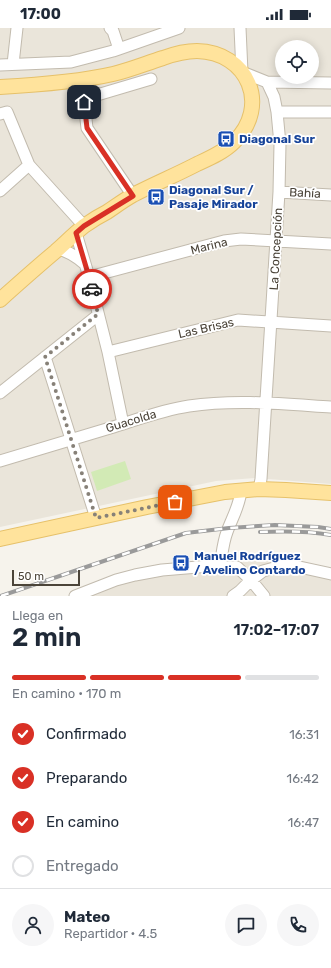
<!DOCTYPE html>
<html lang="es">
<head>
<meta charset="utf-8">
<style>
	body { margin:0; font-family:Rubik,sans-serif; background:#f6f6f7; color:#1f2937; height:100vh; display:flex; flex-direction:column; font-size:15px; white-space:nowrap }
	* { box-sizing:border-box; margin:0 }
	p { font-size:13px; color:#747a83 }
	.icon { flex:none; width:22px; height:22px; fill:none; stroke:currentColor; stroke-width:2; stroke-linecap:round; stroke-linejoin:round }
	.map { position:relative; height:568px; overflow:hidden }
	.side { display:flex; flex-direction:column; background:#fff; flex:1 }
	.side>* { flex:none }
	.controls { position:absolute; left:275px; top:12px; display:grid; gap:8px }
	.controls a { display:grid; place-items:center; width:44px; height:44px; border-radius:50%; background:#fff; box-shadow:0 2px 10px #0003; font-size:20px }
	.scale { position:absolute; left:12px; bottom:10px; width:68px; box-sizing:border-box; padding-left:4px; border:2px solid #4b4439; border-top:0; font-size:11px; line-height:14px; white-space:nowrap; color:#4b4439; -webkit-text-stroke:3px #fff; paint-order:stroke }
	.pin { position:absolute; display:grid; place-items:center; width:34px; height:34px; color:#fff; margin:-17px; border-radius:8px; box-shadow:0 2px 6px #0006 }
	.courier { position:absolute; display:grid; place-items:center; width:40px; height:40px; margin:-20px; border:3px solid #d93025; border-radius:50%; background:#fff; color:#222; box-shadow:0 1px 5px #0007 }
	.summary em { font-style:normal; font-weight:600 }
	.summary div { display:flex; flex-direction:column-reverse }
	.summary { display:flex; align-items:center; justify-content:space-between; height:68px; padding:0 12px }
	h1 { font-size:26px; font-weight:600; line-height:30px }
	.bar { display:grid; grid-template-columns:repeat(4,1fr); gap:6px 4px; align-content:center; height:48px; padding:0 12px }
	.bar i { height:5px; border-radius:3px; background:#e0e1e3 }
	.bar .active { background:#d93025 }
	.bar p { grid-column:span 4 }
	.line { display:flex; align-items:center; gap:10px; padding:0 12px; border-top:1px solid #e0e1e3 }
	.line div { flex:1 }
	.round { display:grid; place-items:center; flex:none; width:42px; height:42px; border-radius:21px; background:#f6f6f7 }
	ol { padding:0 12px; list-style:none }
	li { display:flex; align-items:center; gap:12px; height:44px }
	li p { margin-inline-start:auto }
	li .icon { padding:4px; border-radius:50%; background:#d93025; color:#fff; stroke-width:4 }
	li:last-child { color:#747a83 }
	li i { width:22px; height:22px; border:2px solid #e0e1e3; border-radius:50% }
	.status { display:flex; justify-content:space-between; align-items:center; height:28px; padding:0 20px; background:#fff; direction:ltr }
	.status svg { height:11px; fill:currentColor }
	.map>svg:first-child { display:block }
</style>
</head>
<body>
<div class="status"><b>17:00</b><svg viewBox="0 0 49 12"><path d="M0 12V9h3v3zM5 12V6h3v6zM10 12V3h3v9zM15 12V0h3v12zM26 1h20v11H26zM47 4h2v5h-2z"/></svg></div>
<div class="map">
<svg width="331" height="568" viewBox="0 0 331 568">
	<rect width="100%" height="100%" fill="#f6f3ec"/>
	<path fill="#eae5da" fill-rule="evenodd" d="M0 0H331V456L255 450 216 453 0 499ZM282 19H312V49H282Z
		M283 530 331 541V568H72L138 543Z"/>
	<path fill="#d2eab5" d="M125 433 131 451 97 463 91 444Z"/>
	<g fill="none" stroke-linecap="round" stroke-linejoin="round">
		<g stroke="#c2bbae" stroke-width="13">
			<path id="minor" d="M110 0 113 3 119 21
				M240 0 242 44 267 54 274 69 277 84 280 116 279 164 261 451 259 461
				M13 36 17 0
				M0 37 71 34 113 23 179 0
				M267 54 331 55
				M277 84H331
				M0 86 7 84 29 137 84 198
				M0 163 29 137
				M279 164 331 167
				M133 168 87 100 84 74 87 70 151 51
				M76 205 89 249 108 324 123 396
				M57 221C69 223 77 229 85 236
				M89 249 224 213 241 211 331 216
				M108 324 238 292 331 298
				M45 329 96 490
				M0 365 98 287
				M0 433C37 422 74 411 110 400 136 392 162 382 189 378 236 371 284 376 331 379
				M220 538C222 527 223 514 227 504 232 490 240 477 241 462
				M75 568 116 552 135 547 162 542 210 538 237 539 251 552 264 568
				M233 568 240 563 251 552 263 543 285 537 295 538 331 546"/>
		</g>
		<g stroke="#e6c16a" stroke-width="16">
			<path id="major" d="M0 59C36 57 78 54 113 46 130 42 147 35 163 30 174 26 185 23 197 23 248 24 271 78 234 114 224 124 210 130 197 136 176 147 154 156 133 167 124 172 116 178 107 184 99 188 91 193 84 198 74 206 65 215 56 223 37 239 19 255 0 272
				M0 511 147 479 225 464 259 461 286 462 331 465"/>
		</g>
		<use href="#minor" stroke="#fff" stroke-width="11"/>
		<use href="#major" stroke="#ffe39c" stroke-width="14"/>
		<g stroke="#9a9a9a" stroke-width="4">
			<path id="rail" d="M260 504C283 503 308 503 331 507
				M1 568 186 505 229 500 275 497 318 499 331 501"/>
		</g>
		<use href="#rail" stroke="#fff" stroke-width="2.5" stroke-dasharray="8" stroke-linecap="butt"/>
	</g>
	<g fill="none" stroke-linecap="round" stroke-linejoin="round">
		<path stroke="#878178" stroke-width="4" stroke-dasharray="0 7.2" d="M92 261 98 286 45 329 96 490 175 474"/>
		<path stroke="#d93025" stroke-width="5" d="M84 74 87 100 133 168 84 198 76 205 89 249 92 261"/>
	</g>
	<defs>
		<g id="bus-square" transform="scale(0.9)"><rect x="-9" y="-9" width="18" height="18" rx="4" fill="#1a4fb4" stroke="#fff"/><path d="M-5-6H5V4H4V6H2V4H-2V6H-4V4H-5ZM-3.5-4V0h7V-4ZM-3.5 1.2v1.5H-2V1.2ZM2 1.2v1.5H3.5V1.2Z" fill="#fff"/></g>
	</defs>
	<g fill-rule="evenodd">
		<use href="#bus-square" x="226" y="111"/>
		<use href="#bus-square" x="156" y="169"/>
		<use href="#bus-square" x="181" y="535"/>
	</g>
	<g text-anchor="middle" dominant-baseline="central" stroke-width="3.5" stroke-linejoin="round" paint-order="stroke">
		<g font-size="12" font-weight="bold" fill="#164399" stroke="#fff" text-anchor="start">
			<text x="239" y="111">Diagonal Sur</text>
			<text x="169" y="162">Diagonal Sur /<tspan x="169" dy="14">Pasaje Mirador</tspan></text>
			<text x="194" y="528">Manuel Rodríguez<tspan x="194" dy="14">/ Avelino Contardo</tspan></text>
		</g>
		<g font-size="12" fill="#4b4439" stroke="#fff">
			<text transform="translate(305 165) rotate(3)">Bahía</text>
			<text transform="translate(209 218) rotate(-14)">Marina</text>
			<text transform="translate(276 221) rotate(-87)">La Concepción</text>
			<text transform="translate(206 300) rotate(-13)">Las Brisas</text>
			<text transform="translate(131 393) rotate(-17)">Guacolda</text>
		</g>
	</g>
</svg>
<div class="controls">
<a><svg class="icon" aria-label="locate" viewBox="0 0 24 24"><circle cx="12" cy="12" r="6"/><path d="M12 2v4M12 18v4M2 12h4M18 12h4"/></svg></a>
</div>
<div class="scale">50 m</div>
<div class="pin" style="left:175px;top:474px;background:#ea580c"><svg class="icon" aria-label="bag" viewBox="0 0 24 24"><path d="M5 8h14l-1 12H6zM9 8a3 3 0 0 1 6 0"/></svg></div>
<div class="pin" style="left:84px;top:74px;background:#1f2937"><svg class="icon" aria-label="home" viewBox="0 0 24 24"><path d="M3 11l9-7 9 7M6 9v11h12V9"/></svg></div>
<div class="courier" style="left:92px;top:261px"><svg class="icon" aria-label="car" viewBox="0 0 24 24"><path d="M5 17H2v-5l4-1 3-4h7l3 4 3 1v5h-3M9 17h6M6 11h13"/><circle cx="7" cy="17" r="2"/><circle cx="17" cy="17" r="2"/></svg></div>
</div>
<section class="side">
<div class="summary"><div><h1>2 min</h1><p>Llega en</p></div><em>17:02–17:07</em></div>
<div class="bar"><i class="active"></i><i class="active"></i><i class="active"></i><i></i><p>En camino · 170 m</p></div>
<ol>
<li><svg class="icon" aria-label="check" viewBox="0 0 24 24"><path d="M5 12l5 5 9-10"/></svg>Confirmado<p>16:31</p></li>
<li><svg class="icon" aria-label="check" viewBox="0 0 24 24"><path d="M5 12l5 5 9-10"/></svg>Preparando<p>16:42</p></li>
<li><svg class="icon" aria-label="check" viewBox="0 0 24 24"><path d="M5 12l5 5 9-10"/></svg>En camino<p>16:47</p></li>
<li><i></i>Entregado</li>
</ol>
<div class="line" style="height:72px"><a class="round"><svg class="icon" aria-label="person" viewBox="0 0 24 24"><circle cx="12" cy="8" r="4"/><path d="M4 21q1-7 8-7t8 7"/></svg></a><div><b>Mateo</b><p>Repartidor · 4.5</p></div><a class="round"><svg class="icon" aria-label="chat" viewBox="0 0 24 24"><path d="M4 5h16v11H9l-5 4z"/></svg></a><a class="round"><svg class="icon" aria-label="phone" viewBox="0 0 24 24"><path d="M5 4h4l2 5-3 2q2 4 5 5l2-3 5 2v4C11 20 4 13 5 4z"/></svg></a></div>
</section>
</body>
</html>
